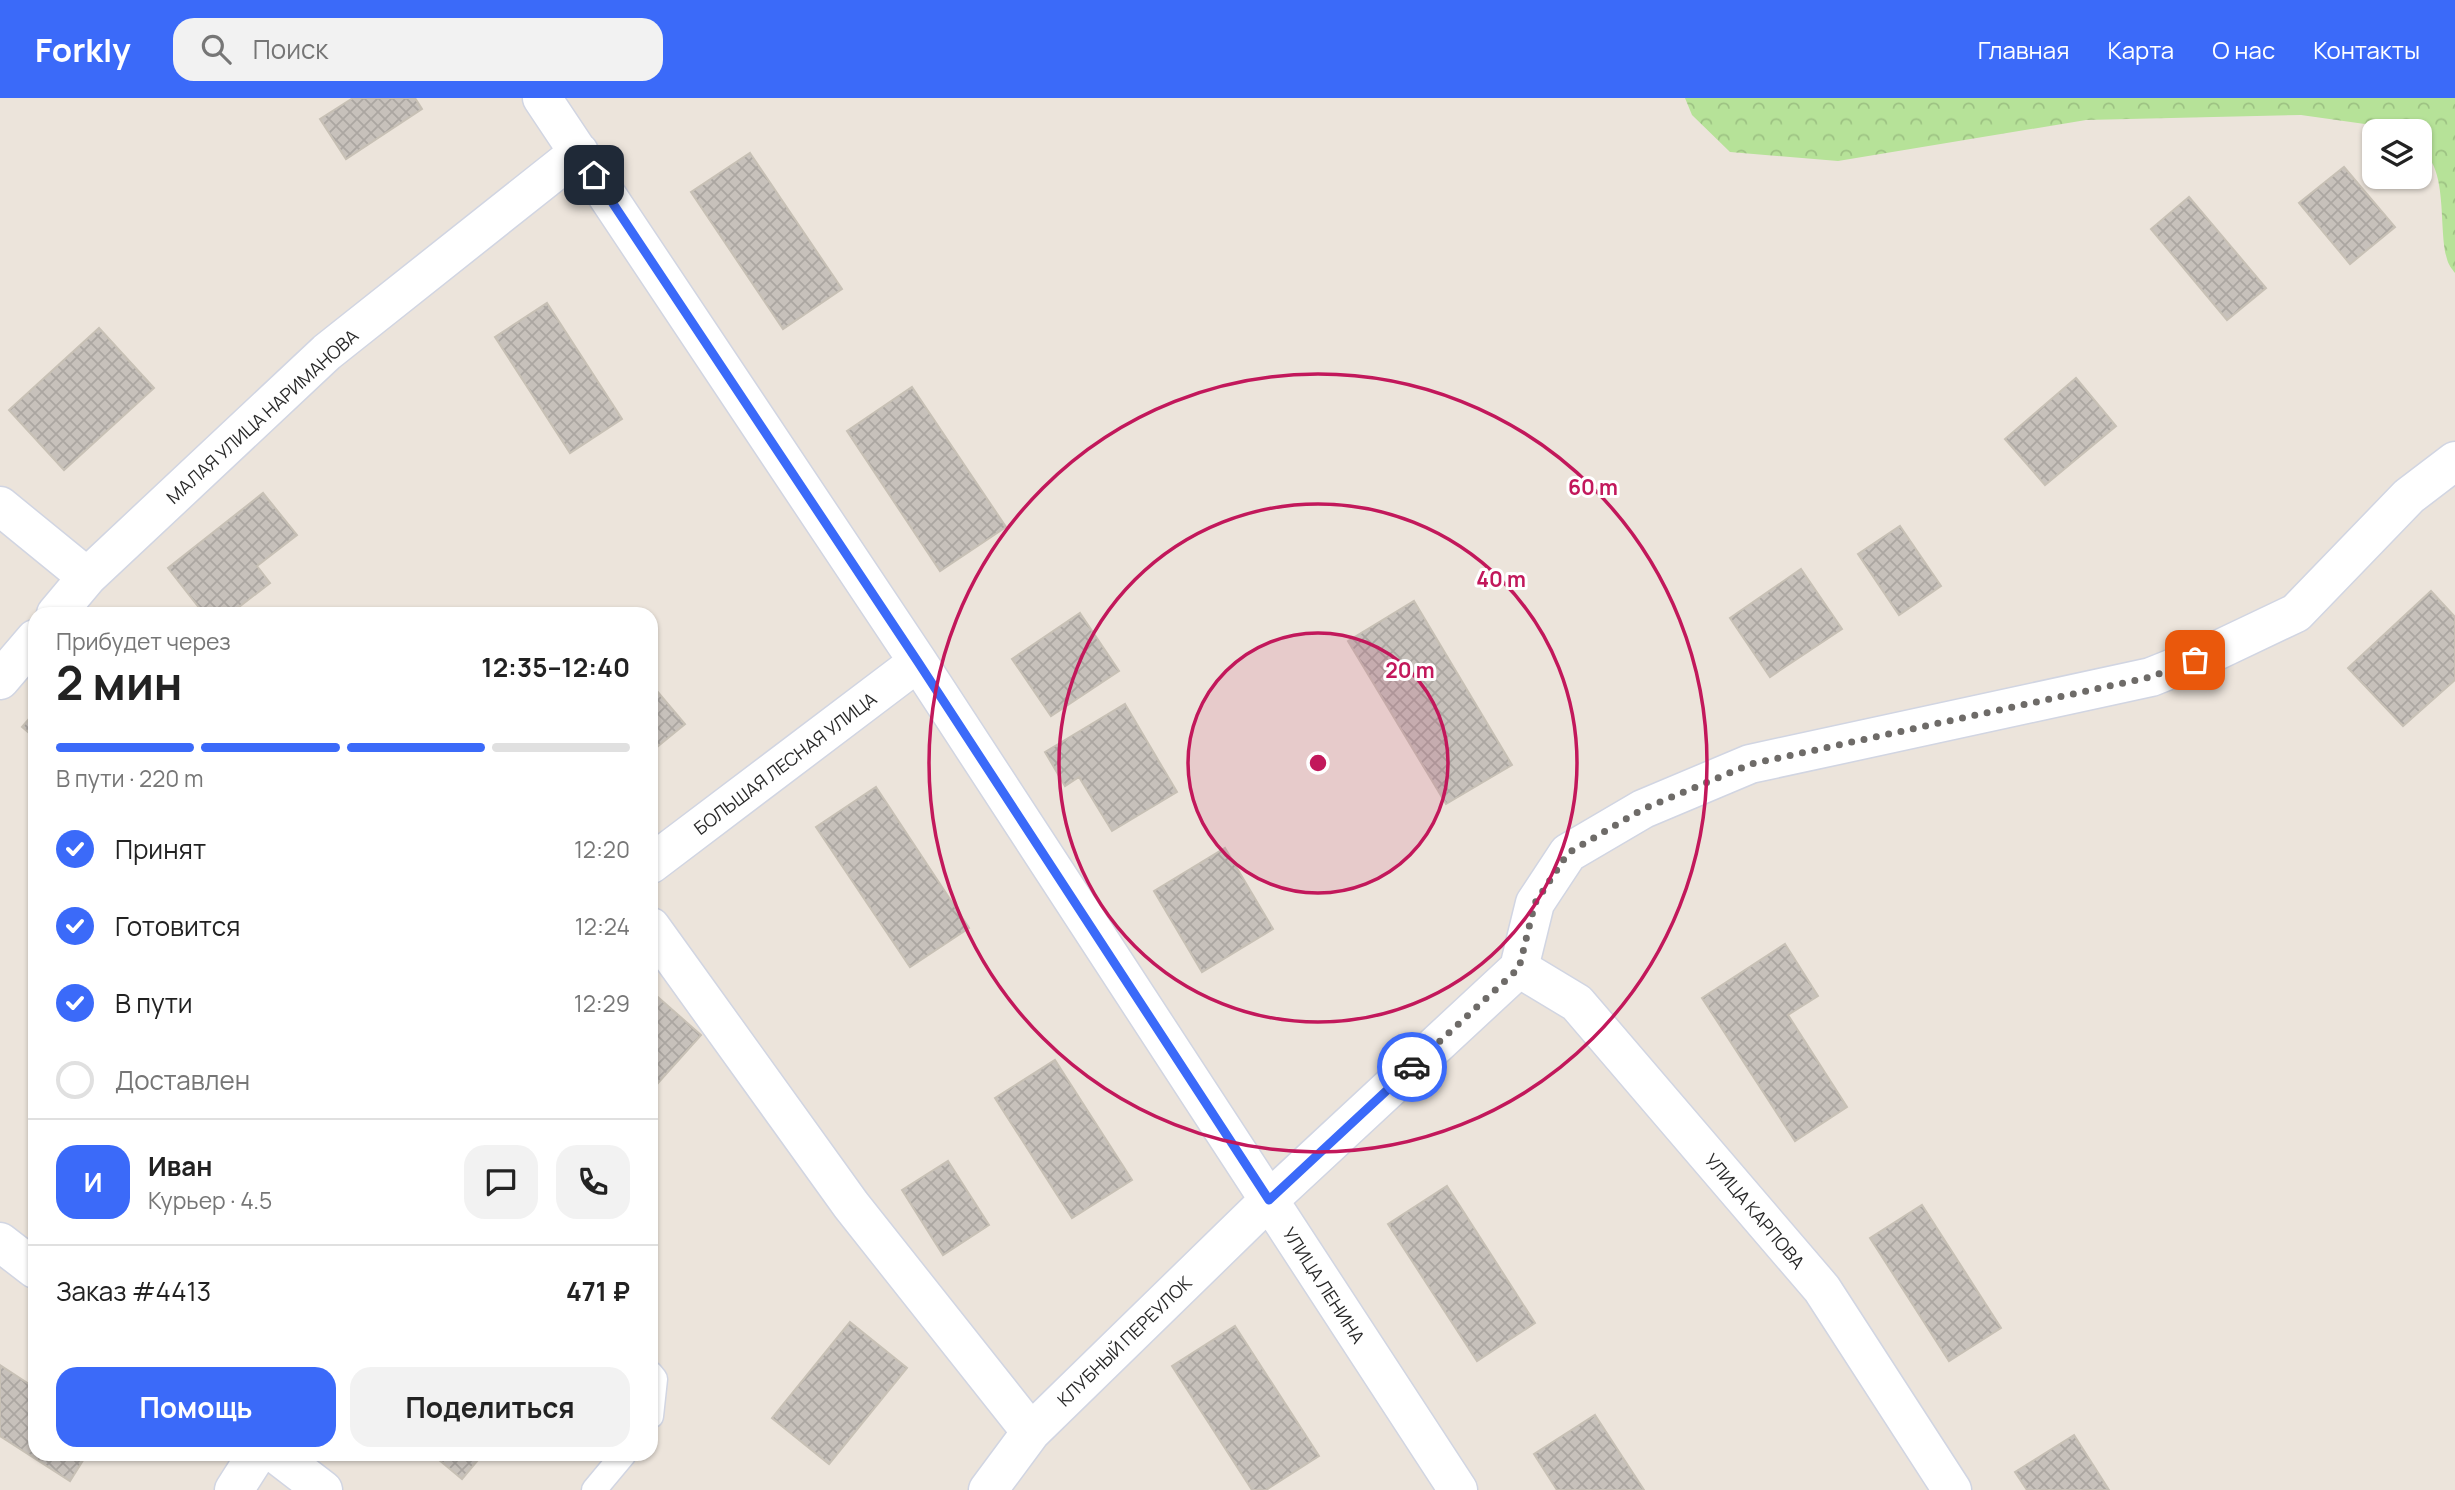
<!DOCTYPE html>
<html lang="ru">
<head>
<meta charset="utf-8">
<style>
	body { margin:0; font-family:Manrope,sans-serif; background:#f2f2f2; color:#222; height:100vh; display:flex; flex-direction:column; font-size:26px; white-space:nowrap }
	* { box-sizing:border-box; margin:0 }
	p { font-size:23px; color:#767676 }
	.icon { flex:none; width:38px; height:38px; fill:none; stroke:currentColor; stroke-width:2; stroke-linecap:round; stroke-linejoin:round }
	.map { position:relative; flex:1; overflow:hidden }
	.drawer { position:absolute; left:28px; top:509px; width:630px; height:854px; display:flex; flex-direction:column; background:#fff; border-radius:21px; box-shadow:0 2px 5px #0004 }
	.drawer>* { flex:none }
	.controls { position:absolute; left:2362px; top:21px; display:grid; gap:14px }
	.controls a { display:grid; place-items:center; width:70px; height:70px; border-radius:14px; background:#fff; box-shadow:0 2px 5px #0004; font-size:35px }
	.pin { position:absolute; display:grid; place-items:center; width:60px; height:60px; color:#fff; margin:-30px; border-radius:14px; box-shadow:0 4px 10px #0006 }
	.courier { position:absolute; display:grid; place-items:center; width:70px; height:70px; margin:-35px; border:5px solid #3b6af9; border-radius:50%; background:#fff; color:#222; box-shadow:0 2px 9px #0007 }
	.overview em { font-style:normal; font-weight:700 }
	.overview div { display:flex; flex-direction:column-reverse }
	.overview { display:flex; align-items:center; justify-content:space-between; height:119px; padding:0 28px }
	h1 { font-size:46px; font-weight:700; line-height:52px }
	.bar { display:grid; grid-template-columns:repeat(4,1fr); gap:10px 7px; align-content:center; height:84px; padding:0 28px }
	.bar i { height:9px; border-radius:5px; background:#e0e0e0 }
	.bar .selected { background:#3b6af9 }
	.bar p { grid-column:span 4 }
	.line { display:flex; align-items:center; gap:18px; padding:0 28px; border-top:2px solid #e0e0e0 }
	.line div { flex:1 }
	.round { display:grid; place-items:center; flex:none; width:74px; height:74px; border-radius:21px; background:#f2f2f2 }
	ol { padding:0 28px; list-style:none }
	li { display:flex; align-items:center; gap:21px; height:77px }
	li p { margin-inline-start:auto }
	li .icon { padding:7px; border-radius:50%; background:#3b6af9; color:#fff; stroke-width:4 }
	li:last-child { color:#767676 }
	li i { width:38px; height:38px; border:4px solid #e0e0e0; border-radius:50% }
	.button { display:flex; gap:14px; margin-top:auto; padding:14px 28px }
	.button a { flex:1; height:80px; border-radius:21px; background:#3b6af9; color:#fff; font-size:28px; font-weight:700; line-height:80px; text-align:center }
	.button a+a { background:#f2f2f2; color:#222 }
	header { display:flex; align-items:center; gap:42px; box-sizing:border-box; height:98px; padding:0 35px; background:#3b6af9; color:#fff }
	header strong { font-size:33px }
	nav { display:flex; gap:38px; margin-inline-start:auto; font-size:24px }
	.search { width:490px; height:63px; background:#f2f2f2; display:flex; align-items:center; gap:18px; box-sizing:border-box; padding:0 24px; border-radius:21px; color:#767676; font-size:26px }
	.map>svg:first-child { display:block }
</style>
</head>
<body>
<header>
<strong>Forkly</strong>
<div class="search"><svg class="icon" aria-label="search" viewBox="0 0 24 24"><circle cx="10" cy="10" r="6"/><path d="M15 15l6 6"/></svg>Поиск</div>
<nav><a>Главная</a><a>Карта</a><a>О нас</a><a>Контакты</a></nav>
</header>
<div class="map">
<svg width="2455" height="1392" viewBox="0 0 2455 1392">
	<defs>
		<pattern id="forest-crowns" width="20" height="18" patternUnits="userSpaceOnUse" patternTransform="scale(1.75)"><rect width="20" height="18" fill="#b6e298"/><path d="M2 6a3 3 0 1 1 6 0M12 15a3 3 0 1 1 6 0" fill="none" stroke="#9dc283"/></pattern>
		<pattern id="building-cross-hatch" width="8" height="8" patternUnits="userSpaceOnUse" patternTransform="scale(1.75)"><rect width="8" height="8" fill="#c7c1bb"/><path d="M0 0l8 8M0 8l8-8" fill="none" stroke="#aba6a1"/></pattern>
	</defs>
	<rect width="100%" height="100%" fill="#ece4db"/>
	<path fill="url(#forest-crowns)" d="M1685 0H2455V175C2452 171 2448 166 2447 161 2438 132 2449 68 2420 52V33H2388L2379 28 2301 17 2086 22 1838 63 1730 54 1692 17Z"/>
	<path fill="url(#building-cross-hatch)" stroke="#c7c0b5" stroke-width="2" d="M353 0H415L422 11 346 61 320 21Z
		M750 55 842 191 783 231 691 94Z
		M2344 69 2395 129 2350 166 2299 105Z
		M2189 99 2266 190 2227 222 2151 131Z
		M547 205 622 321 570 355 495 239Z
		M99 230 154 290 64 372 9 312Z
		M2076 280 2116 328 2045 387 2005 341Z
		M912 289 1006 429 940 473 847 333Z
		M263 395 297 437 257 468 270 485 230 516H204L168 470Z
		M1900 428 1941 488 1899 517 1858 456Z
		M1801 471 1842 531 1770 579 1730 520Z
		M2431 493 2455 519V582L2403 628 2348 570Z
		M1414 503 1512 667 1446 706 1348 543Z
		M1080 515 1119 573 1051 618 1012 561Z
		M651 586 685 626 651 654Z
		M1125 606 1177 694 1112 733 1079 679 1065 688 1045 654Z
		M35 614V640L22 629Z
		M876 689 969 830 910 869 816 729Z
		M1225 750 1273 831 1202 874 1154 793Z
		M1785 846 1818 898 1788 917 1847 1009 1795 1043 1702 900Z
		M651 893 701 937 651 993Z
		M1055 962 1132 1082 1072 1120 995 1000Z
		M948 1063 989 1127 943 1157 902 1092Z
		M1447 1088 1535 1225 1477 1263 1388 1126Z
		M1922 1107 2001 1230 1949 1263 1870 1140Z
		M850 1224 907 1270 829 1366 772 1320Z
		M1235 1228 1319 1358 1266 1392H1252L1172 1268Z
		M0 1267 35 1290V1356H87L70 1383 0 1338Z
		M1595 1317 1644 1392H1557L1534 1356Z
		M2074 1337 2109 1392H2027L2015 1374Z
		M432 1356H483L462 1381Z"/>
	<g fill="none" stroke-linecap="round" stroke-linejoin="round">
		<g stroke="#d1d5e2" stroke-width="27">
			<path id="lane" d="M651 1276 655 1281 651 1318
				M594 1392 624 1356"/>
		</g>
		<g stroke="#d1d5e2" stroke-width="41">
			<path id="street" d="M542 0 918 564 1458 1392
				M0 408 87 479
				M56 516 87 479 327 254 579 54
				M0 582 35 541
				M651 766 918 564
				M651 829 851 1107 1031 1334
				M1519 870 1577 905 1822 1191 1952 1392
				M0 1144 35 1171
				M276 1356 323 1392
				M234 1392 257 1356
				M988 1392 1031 1334 1269 1102 1519 870 1535 805 1568 755 1643 711 1750 666 2151 579 2216 553 2296 515 2409 398 2455 363"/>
		</g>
		<use href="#lane" stroke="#fff" stroke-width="24"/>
		<use href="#street" stroke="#fff" stroke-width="38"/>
	</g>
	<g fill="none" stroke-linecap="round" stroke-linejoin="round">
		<path stroke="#6e6b68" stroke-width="7" stroke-dasharray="0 12.6" d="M1412 969 1519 870 1535 805 1568 755 1643 711 1751 666 2151 579 2195 562"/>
		<path stroke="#3b6af9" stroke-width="9" d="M594 77 918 564 1269 1102 1412 969"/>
	</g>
	<circle cx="1318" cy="665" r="130" fill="#c2185b" fill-opacity=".12"/>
	<g fill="none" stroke="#c2185b" stroke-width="3.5">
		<circle cx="1318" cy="665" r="130"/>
		<circle cx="1318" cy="665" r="259"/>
		<circle cx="1318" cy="665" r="389"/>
	</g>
	<g text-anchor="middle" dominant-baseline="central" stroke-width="6" stroke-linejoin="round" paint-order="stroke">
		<g font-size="18" fill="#2a2a2a" stroke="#fff">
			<text transform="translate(262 318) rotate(-42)">МАЛАЯ УЛИЦА НАРИМАНОВА</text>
			<text transform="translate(785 665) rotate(-37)">БОЛЬШАЯ ЛЕСНАЯ УЛИЦА</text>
			<text transform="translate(1755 1113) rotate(50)">УЛИЦА КАРПОВА</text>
			<text transform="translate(1324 1187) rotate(57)">УЛИЦА ЛЕНИНА</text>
			<text transform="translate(1124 1243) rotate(-44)">КЛУБНЫЙ ПЕРЕУЛОК</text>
		</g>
	</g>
	<circle cx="1318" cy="665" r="10" fill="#c2185b" stroke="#fff" stroke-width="3.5"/>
	<g font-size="21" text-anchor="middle" font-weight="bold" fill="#c2185b" stroke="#fff" stroke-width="6" stroke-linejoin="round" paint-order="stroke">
		<text x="1593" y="397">60 m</text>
		<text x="1501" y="489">40 m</text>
		<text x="1410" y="580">20 m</text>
	</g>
</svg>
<div class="controls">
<a><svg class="icon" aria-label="layers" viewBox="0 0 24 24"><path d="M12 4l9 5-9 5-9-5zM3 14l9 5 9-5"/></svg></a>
</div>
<div class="pin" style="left:2195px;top:562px;background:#ea580c"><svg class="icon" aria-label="bag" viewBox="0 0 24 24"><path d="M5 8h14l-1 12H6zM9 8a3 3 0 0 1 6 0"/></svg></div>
<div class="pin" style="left:594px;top:77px;background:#1f2937"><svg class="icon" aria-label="home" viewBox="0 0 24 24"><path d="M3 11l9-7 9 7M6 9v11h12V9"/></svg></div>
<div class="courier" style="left:1412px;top:969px"><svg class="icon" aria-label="car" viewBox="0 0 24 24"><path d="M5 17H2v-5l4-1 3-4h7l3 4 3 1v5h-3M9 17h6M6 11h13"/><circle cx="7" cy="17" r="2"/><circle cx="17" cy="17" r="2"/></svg></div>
<section class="drawer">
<div class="overview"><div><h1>2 мин</h1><p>Прибудет через</p></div><em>12:35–12:40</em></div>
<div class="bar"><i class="selected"></i><i class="selected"></i><i class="selected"></i><i></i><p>В пути · 220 m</p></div>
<ol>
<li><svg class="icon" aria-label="check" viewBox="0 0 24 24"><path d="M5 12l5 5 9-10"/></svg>Принят<p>12:20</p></li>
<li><svg class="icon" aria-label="check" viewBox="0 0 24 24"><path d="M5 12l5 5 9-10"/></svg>Готовится<p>12:24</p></li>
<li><svg class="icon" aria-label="check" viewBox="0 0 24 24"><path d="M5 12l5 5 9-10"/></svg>В пути<p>12:29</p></li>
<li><i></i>Доставлен</li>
</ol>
<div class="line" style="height:126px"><b class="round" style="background:#3b6af9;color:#fff">И</b><div><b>Иван</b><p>Курьер · 4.5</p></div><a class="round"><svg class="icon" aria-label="chat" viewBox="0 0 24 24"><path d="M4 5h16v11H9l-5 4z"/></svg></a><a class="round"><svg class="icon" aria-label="phone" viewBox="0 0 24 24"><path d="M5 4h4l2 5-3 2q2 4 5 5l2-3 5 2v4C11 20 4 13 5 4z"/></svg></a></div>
<div class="line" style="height:91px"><div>Заказ #4413</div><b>471 ₽</b></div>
<div class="button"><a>Помощь</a><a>Поделиться</a></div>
</section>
</div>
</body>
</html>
